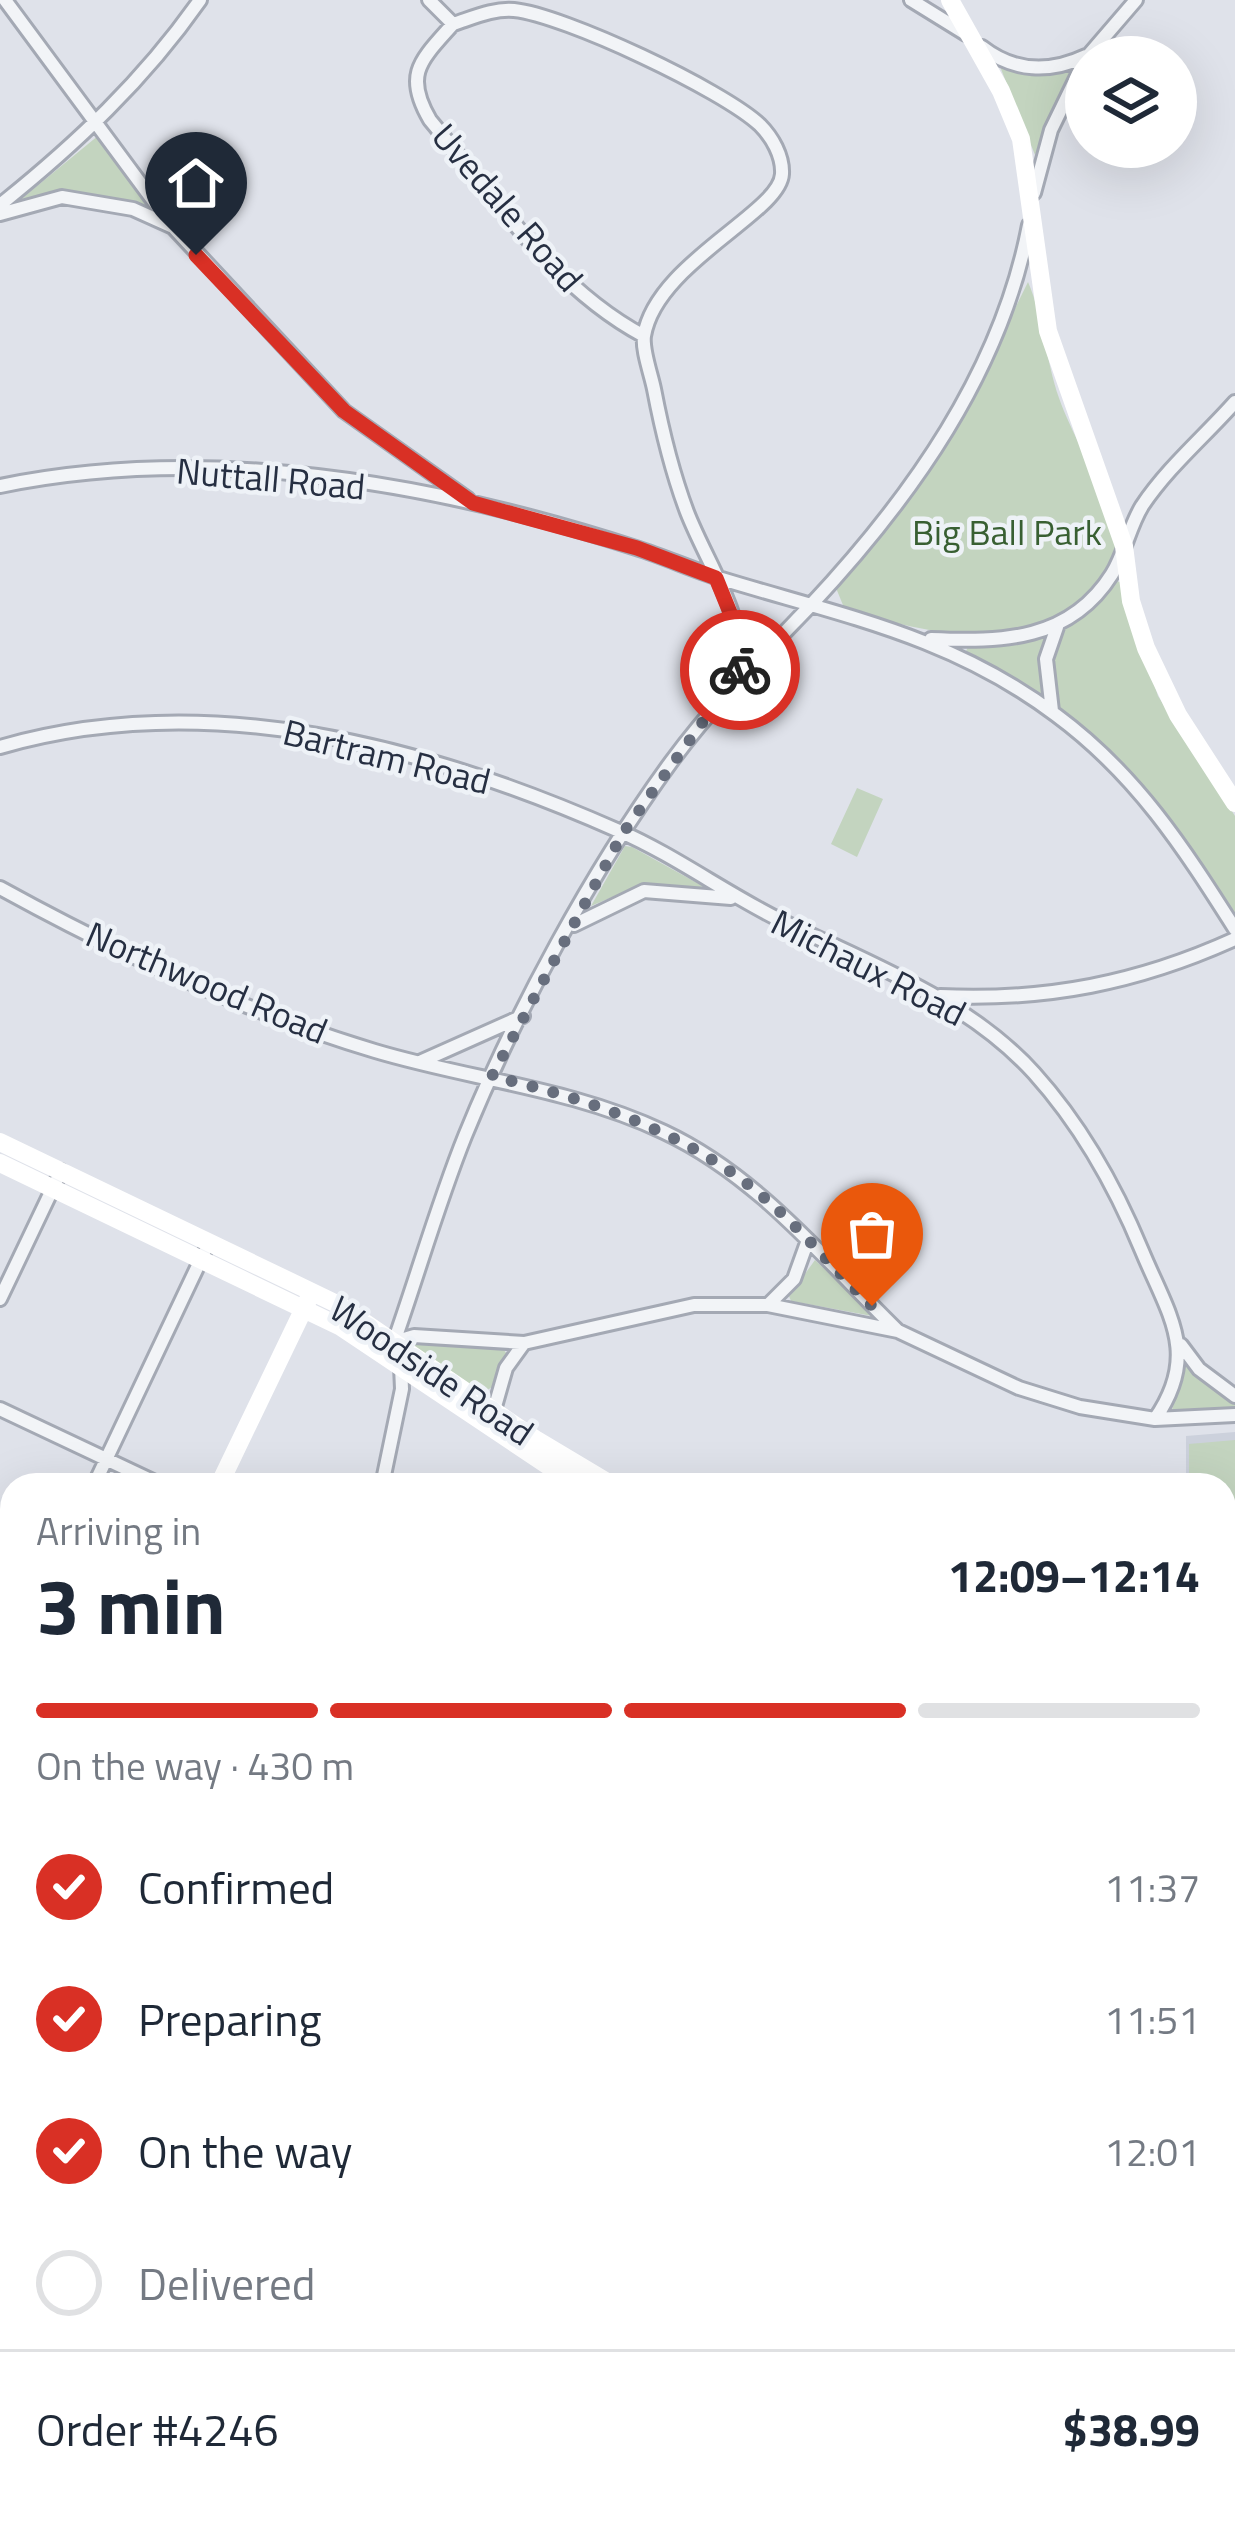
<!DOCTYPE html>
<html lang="en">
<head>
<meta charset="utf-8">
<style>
	body { margin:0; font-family:"Titillium Web",sans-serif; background:#f6f6f7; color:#1f2937; height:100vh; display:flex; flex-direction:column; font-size:45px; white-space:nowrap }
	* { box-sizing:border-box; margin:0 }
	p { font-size:39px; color:#747a83 }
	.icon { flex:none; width:66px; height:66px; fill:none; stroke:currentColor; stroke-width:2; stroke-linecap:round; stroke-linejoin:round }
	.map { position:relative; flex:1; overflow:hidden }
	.sheet { position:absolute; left:0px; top:1473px; width:1236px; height:1059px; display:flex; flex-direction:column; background:#fff; border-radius:36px 36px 0 0; box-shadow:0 12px 48px #0002 }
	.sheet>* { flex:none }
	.controls { position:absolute; left:1065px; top:36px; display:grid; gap:24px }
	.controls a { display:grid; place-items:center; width:132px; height:132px; border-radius:50%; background:#fff; box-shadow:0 12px 48px #0002; font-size:60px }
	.pin { position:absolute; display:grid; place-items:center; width:102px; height:102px; color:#fff; margin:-123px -51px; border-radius:50% 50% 50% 0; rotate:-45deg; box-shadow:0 0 12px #0007 }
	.pin .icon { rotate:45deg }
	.courier { position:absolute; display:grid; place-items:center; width:120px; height:120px; margin:-60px; border:9px solid #d93025; border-radius:50%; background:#fff; color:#222; box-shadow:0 3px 15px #0007 }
	.head em { font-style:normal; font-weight:700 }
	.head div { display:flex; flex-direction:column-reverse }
	.head { display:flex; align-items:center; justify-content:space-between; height:204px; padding:0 36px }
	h1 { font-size:78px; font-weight:700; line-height:90px }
	.bar { display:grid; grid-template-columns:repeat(4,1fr); gap:18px 12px; align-content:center; height:144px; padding:0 36px }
	.bar i { height:15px; border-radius:9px; background:#e0e1e3 }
	.bar .current { background:#d93025 }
	.bar p { grid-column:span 4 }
	.line { display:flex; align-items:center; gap:30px; padding:0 36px; border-top:3px solid #e0e1e3 }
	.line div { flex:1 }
	ol { padding:0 36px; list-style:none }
	li { display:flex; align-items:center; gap:36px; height:132px }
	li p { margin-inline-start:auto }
	li .icon { padding:12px; border-radius:50%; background:#d93025; color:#fff; stroke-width:4 }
	li:last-child { color:#747a83 }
	li i { width:66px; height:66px; border:6px solid #e0e1e3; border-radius:50% }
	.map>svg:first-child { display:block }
</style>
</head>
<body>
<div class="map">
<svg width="1235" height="2531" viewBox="0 0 1235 2531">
	<rect width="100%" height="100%" fill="#dfe2ea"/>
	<path fill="#ccd1dc" d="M1235 1432V1656H1224V1485H1186V1436Z"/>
	<path fill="#c3d4bf" d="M999 64 1036 74 1072 70 1035 155Z
		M99 135 148 206 69 191 20 200Z
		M1028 282C1043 316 1046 361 1059 398 1074 441 1113 500 1116 544 1117 559 1102 573 1095 585 1043 665 919 630 845 610L836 588 952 435Z
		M1115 581 1121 582 1158 696 1235 816V918C1186 840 1139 764 1061 711 1031 690 995 675 965 653L968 647C1032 644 1072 631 1115 581Z
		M857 788 883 799 857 857 831 844Z
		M625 846 632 847 708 889 641 885 591 906Z
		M815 1260 871 1313 872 1316 791 1301 789 1296Z
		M417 1342 503 1349 507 1354 492 1387 483 1393 412 1345Z
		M1186 1364 1235 1403V1409L1171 1413Z
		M1235 1440V1547L1224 1548V1485H1189V1444Z
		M12 1957V2160L0 2155V1983Z
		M0 2191 12 2195V2520H702L725 2531H0Z
		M1224 2331 1235 2335V2531H789L765 2520H1224Z"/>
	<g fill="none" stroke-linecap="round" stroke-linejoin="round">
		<g stroke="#a4a9b4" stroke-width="18">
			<path id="street" d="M5 0 172 226
				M429 0 453 24C421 60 403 74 430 120 494 197 555 289 644 336
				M911 0 966 34
				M453 24C472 18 494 8 514 10 564 15 723 90 760 125 772 137 783 156 782 174 780 213 656 263 644 336 642 350 651 374 654 389 662 431 672 472 687 512 708 566 745 614 740 673
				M982 47C1014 72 1050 73 1086 56
				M1087 57 1136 0
				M1034 193 1051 130 1086 58
				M0 205C76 144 144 80 200 0
				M0 214 62 197 133 209 173 227 344 411 468 499
				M0 486C209 443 435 483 636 548 665 557 693 570 722 579 843 616 951 636 1056 715 1136 774 1183 847 1235 929
				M931 639C1002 642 1070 641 1112 574 1125 553 1129 527 1142 506 1168 467 1204 437 1235 402
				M1052 711 1046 659 1057 627
				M0 747C208 687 427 746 619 831 674 855 724 892 778 919 867 963 966 998 1034 1073 1080 1124 1116 1188 1142 1251 1169 1316 1200 1354 1155 1419
				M0 888C118 953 245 1012 375 1051 472 1080 571 1088 664 1132 758 1176 825 1260 898 1331
				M574 925 644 891 731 898
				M940 996C1046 1001 1138 983 1235 939
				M422 1061 523 1016
				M0 1299 61 1171
				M769 1304 794 1279 808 1240
				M394 1342C418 1274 438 1203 465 1136 515 1013 593 869 671 762 713 705 761 657 810 606 911 498 1001 372 1029 225
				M394 1342 414 1336 524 1343 694 1305H768L898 1331 1019 1388 1080 1407 1155 1419 1235 1415
				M1181 1345 1199 1369 1235 1396
				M0 1409 161 1485
				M492 1417 506 1368 524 1343
				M94 1485 204 1253
				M382 1485 402 1389 401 1366
				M0 1660 12 1665
				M1224 1736 1235 1742
				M1224 1965 1235 1970
				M1224 2193 1235 2198
				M296 2528 300 2520 322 2531
				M327 2531 332 2521 338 2524 335 2531"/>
		</g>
		<g stroke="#9da6b6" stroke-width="27">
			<path id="primary" d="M0 2176 12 2180
				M733 2520 756 2531"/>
		</g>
		<use href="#street" stroke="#f2f4f7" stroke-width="12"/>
		<path stroke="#fff" stroke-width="18" d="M950 0 1001 91 1021 139 1048 331 1124 546 1131 601 1146 648 1178 715 1235 803
			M0 1142 339 1305 535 1439 612 1485
			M0 1163 341 1327 577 1485
			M219 1485 308 1300
			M1224 1668H1235
			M0 1946 12 1921"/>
		<use href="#primary" stroke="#fff" stroke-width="21"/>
	</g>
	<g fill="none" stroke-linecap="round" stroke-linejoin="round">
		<path stroke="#676e7d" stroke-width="12" stroke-dasharray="0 21.6" d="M740 670 623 833 492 1076C577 1097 658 1122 731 1172 785 1209 826 1261 872 1306"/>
		<path stroke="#d93025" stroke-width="15" d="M196 255 344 411 473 503 637 548 716 578 742 642 740 670"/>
	</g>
	<g text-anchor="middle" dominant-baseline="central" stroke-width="9" stroke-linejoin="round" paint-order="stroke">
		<g font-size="36" fill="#262f42" stroke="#eef2f7">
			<text transform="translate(508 207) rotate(49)">Uvedale Road</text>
			<text transform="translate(271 478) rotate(5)">Nuttall Road</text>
			<text transform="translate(387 756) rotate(14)">Bartram Road</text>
			<text transform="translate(869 967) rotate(27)">Michaux Road</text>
			<text transform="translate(207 982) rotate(23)">Northwood Road</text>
			<text transform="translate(432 1370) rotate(34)">Woodside Road</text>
		</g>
		<g font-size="36" fill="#385f32" stroke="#eef2f7">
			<text x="1007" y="531">Big Ball Park</text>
		</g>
	</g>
</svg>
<div class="controls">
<a><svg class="icon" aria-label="layers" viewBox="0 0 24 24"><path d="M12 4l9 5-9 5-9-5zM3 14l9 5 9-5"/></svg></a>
</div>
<div class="pin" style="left:872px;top:1306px;background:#ea580c"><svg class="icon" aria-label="bag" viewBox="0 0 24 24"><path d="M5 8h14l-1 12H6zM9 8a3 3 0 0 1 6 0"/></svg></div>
<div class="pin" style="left:196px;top:255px;background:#1f2937"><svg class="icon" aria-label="home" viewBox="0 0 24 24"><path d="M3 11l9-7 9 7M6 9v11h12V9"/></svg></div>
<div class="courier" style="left:740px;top:670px"><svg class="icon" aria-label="bike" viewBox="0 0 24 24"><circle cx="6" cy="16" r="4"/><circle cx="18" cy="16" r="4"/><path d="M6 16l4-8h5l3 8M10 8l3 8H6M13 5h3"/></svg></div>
<section class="sheet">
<div class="head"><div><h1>3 min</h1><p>Arriving in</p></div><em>12:09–12:14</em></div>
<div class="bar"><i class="current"></i><i class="current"></i><i class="current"></i><i></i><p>On the way · 430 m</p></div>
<ol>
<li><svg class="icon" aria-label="check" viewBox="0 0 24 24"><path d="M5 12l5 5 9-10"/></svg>Confirmed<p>11:37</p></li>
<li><svg class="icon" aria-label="check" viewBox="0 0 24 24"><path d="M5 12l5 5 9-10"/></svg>Preparing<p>11:51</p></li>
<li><svg class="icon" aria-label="check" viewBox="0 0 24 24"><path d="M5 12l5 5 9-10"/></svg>On the way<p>12:01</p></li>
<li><i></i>Delivered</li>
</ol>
<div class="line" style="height:156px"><div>Order #4246</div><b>$38.99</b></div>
</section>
</div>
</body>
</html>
